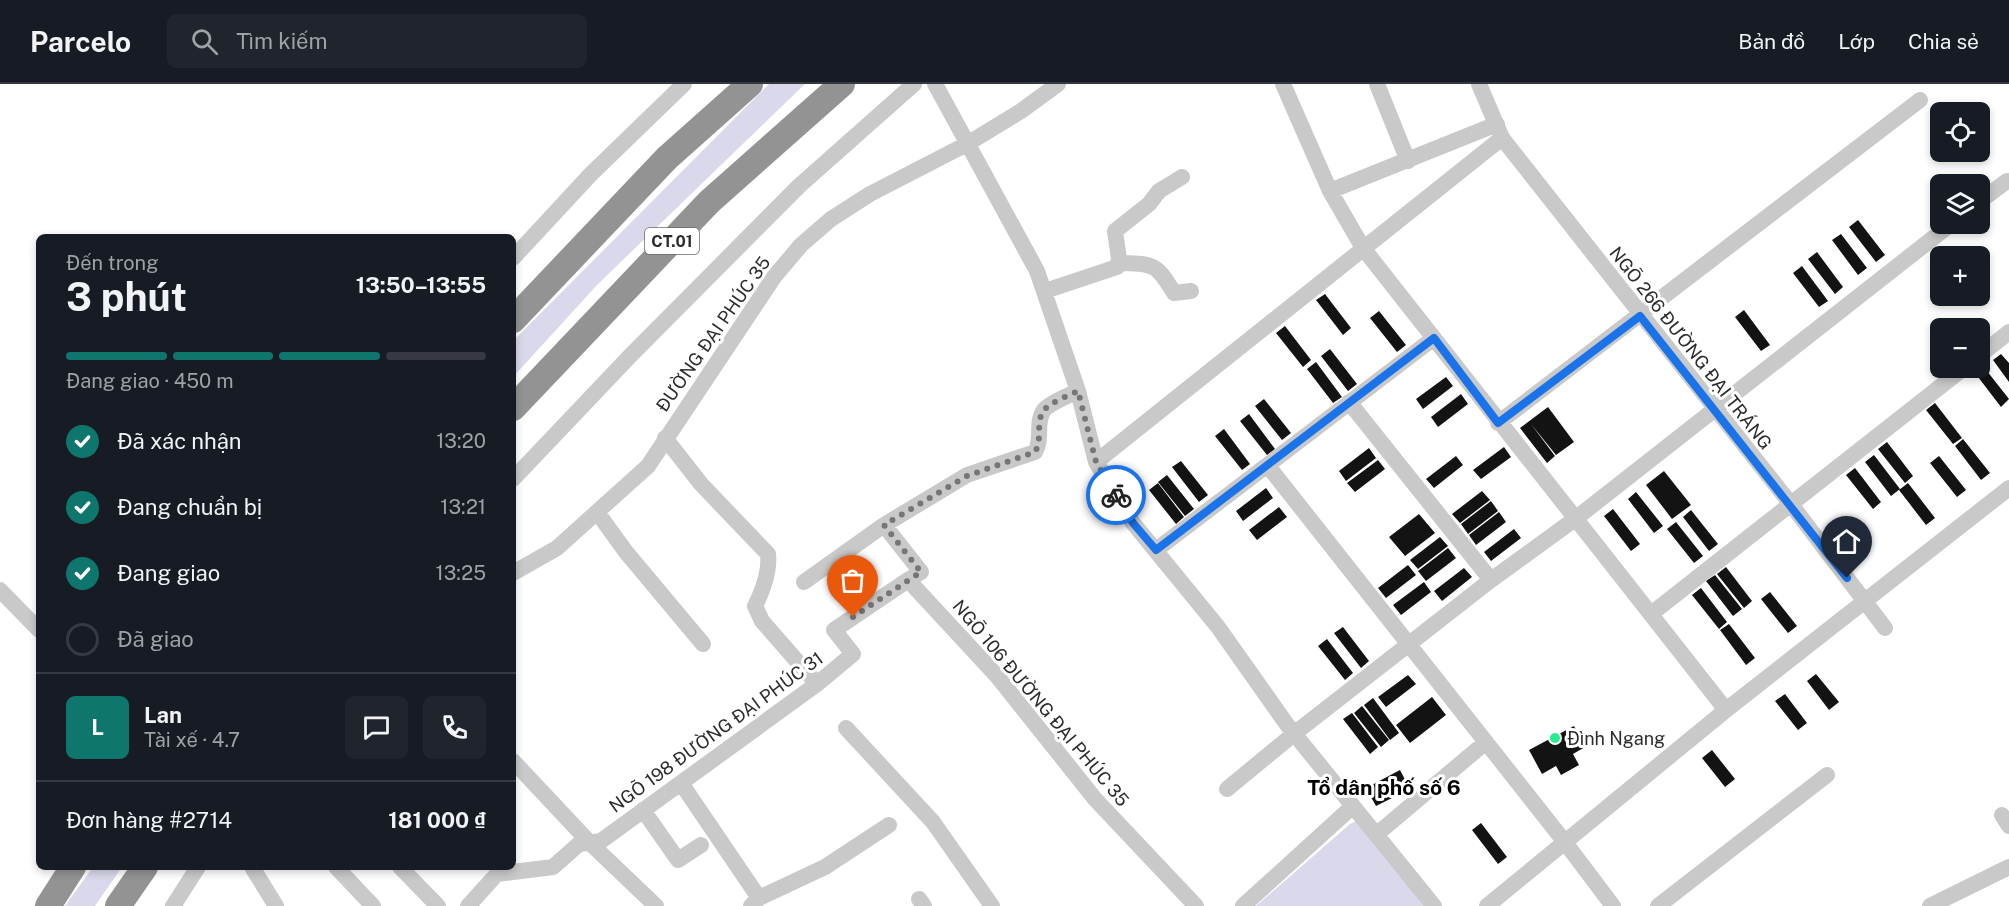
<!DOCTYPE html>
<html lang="vi">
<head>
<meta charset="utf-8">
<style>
	body { margin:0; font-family:"Public Sans",sans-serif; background:#20242c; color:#f1f3f6; height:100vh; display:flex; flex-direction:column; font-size:22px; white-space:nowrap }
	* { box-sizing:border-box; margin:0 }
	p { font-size:20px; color:#9ea1a6 }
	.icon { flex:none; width:33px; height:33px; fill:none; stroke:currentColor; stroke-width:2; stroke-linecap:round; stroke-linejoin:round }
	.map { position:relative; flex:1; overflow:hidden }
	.sheet { position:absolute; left:36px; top:150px; width:480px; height:636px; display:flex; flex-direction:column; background:#171b24; border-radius:9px; box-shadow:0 3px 9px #0003 }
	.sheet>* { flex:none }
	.buttons { position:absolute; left:1930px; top:18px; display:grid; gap:12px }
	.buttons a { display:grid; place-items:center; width:60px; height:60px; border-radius:9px; background:#171b24; box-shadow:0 3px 9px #0003; font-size:30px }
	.pin { position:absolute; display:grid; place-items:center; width:51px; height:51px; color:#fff; margin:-62px -26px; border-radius:50% 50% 50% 0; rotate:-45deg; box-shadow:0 0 6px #0007 }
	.pin .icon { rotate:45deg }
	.courier { position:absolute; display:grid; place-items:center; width:60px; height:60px; margin:-30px; border:4px solid #1a73e8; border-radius:50%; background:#fff; color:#222; box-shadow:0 2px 8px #0007 }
	.headline em { font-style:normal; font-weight:700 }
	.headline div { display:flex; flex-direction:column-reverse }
	.headline { display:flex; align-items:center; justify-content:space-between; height:102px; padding:0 30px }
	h1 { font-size:39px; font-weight:700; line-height:45px }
	.bar { display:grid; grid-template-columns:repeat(4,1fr); gap:9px 6px; align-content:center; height:72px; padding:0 30px }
	.bar i { height:8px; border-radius:4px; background:#363941 }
	.bar .active { background:#0f766e }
	.bar p { grid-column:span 4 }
	.line { display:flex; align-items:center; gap:15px; padding:0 30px; border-top:2px solid #363941 }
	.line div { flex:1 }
	.round { display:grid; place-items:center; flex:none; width:63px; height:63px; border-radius:9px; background:#20242c }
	ol { padding:0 30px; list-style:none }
	li { display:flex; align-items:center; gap:18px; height:66px }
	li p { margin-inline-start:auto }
	li .icon { padding:6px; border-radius:50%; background:#0f766e; color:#fff; stroke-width:4 }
	li:last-child { color:#9ea1a6 }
	li i { width:33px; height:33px; border:3px solid #363941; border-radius:50% }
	header { display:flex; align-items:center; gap:36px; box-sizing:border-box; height:84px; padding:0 30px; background:#171b24; border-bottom:2px solid #363941 }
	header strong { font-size:28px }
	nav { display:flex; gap:33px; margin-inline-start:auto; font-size:21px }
	.search { width:420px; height:54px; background:#20242c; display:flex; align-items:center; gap:15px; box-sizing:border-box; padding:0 21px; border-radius:9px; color:#9ea1a6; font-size:22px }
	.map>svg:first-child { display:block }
</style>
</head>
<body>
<header>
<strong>Parcelo</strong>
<div class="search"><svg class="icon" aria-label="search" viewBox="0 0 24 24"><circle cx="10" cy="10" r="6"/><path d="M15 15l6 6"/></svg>Tìm kiếm</div>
<nav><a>Bản đồ</a><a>Lớp</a><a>Chia sẻ</a></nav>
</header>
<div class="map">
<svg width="2009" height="822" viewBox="0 0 2009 822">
	<rect width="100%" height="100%" fill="#fff"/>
	<path fill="#dad9eb" d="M769 0H805L598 200 513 293V257Z
		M1356 737 1426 822H1256L1350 740Z
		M93 783H122L95 822H65Z"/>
	<path fill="#131313" d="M1858 136 1885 171 1876 178 1849 143Z
		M1841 150 1867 184 1858 191 1832 156Z
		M1817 168 1843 203 1835 210 1808 175Z
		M1802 182 1828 217 1819 223 1793 189Z
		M1325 210 1351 244 1343 251 1316 216Z
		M1744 226 1770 261 1761 267 1735 233Z
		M1379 227 1406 261 1397 268 1370 234Z
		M1285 242 1311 276 1303 283 1276 249Z
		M1330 265 1357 300 1348 307 1321 272Z
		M2001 270 2009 279V298L1993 276Z
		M1316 278 1342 313 1333 319 1307 285Z
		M1983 282 2009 315 2001 323 1975 289Z
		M1446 293 1453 302 1423 325 1416 315Z
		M1461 310 1468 320 1438 343 1431 333Z
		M1264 315 1291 349 1282 356 1255 322Z
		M1935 319 1962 354 1953 360 1926 326Z
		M1548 323 1574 358 1556 371 1531 340 1555 372 1547 379 1520 344Z
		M1249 330 1275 365 1267 371 1240 337Z
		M1224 345 1250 380 1242 386 1215 352Z
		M1963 355 1990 389 1981 396 1955 362Z
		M1887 358 1913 392 1905 399 1878 365Z
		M1504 363 1511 373 1481 395 1473 386Z
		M1369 364 1376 374 1346 397 1339 387Z
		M1874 371 1900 405 1891 412 1865 378Z
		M1456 372 1463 381 1434 404 1426 395Z
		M1939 372 1966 406 1957 413 1930 379Z
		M1378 376 1385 385 1355 408 1347 399Z
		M1181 377 1208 411 1199 418 1172 383Z
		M1855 384 1881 418 1873 425 1846 391Z
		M1664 387 1691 421 1672 435 1646 401Z
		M1167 391 1194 425 1185 432 1158 398Z
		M1158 399 1184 433 1176 440 1149 406Z
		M1908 399 1935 434 1926 441 1899 406Z
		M1266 404 1273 414 1243 437 1236 427Z
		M1482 407 1490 416 1460 439 1452 430Z
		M1636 408 1663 442 1654 449 1628 415Z
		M1491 417 1498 427 1468 450 1461 440Z
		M1279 423 1287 433 1257 456 1249 446Z
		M1613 425 1640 460 1631 467 1604 432Z
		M1691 426 1718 460 1709 467 1683 433Z
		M1499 428 1506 438 1476 461 1469 451Z
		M1419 430 1435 449 1405 472 1389 453Z
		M1676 438 1703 472 1694 479 1667 445Z
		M1514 445 1521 454 1491 477 1484 468Z
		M1440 453 1448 462 1418 485 1410 476Z
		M1448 464 1456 474 1426 497 1418 487Z
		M1408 481 1416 491 1386 514 1378 504Z
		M1726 483 1752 517 1744 524 1717 490Z
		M1464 484 1472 493 1442 517 1434 507Z
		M1715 491 1742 525 1733 532 1706 497Z
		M1424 498 1431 508 1401 531 1393 521Z
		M1701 504 1727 538 1719 545 1692 511Z
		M1770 508 1797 542 1788 549 1761 515Z
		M1729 540 1755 574 1746 581 1720 546Z
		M1343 543 1369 577 1361 584 1334 549Z
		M1327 555 1353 589 1345 596 1318 562Z
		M1816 590 1839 618 1829 626 1807 597Z
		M1408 591 1416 600 1386 623 1378 613Z
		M1785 610 1807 639 1798 646 1775 617Z
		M1432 613 1446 631 1410 659 1396 641Z
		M1373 614 1399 649 1390 656 1364 621Z
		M1362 622 1389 656 1381 663 1354 629Z
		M1352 629 1378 663 1370 670 1343 635Z
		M1574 642 1585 663 1573 670 1579 681 1561 691 1556 682 1542 690 1529 666Z
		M1712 666 1735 695 1725 703 1702 674Z
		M1400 686 1410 705 1376 722 1366 704Z
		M1481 739 1507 773 1498 780 1472 746Z"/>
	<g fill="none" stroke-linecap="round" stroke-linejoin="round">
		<path stroke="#c9c9c9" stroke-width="16" d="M935 0 1037 187 1078 307 1096 378 1133 439 1218 543 1288 642 1434 822
			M1283 0 1330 107 1363 164 1726 626
			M1377 0 1408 77
			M1479 0 1502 54 1790 419 1885 544
			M1330 107 1497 40
			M1980 117 2007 97
			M513 174 591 90 684 0
			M1119 179C1154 180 1156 179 1174 209L1191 207
			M1045 207 1117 183 1119 175 1115 147 1149 120 1159 107 1182 93
			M1980 271 2009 248
			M1078 307C1068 312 1051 318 1044 326 1035 338 1043 355 1035 368L967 391 884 441 921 488 908 496 997 592 1095 715 1196 822
			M1349 318 1491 496
			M1498 339 1920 16
			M665 354 701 400 768 470C770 488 763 506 755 522L762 537 817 600
			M1096 378 1502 54
			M1268 382 1564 757 1613 822
			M513 395 630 272 799 102 914 0
			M597 428 626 468 703 560
			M1156 466 1434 254
			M513 489 557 464 648 382 774 193 801 161 831 135 870 110 967 60 1021 27 1058 0
			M804 498 884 441
			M0 506 39 546
			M1651 530 1964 284
			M846 644 933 738 992 822
			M513 677 590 759 656 822
			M681 699 759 814
			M1227 705 1295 649 1491 496 1575 435 1951 140
			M643 726 678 776 701 761
			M2002 731 2009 742
			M1377 750 1486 658
			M252 783 276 822
			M336 783 373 822
			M400 783 438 822
			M919 815 924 822
			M173 822 198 783
			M468 822 497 790 553 783 579 760 601 757 817 600 853 570 834 546 908 496
			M751 822 759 814 825 783 889 741
			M1243 822 1353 722
			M1487 822 1726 626 2009 404
			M1658 822 1827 691
			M1930 822 2009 783"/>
		<path stroke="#939393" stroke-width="26" d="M513 236 667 74 750 0
			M513 324 709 118 842 0
			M48 822 73 783
			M118 822 145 783"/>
	</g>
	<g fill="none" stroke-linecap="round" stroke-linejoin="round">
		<path stroke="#767676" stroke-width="6" stroke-dasharray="0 10.8" d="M853 533 921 488 884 441 967 392 1035 368C1043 355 1035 338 1044 326 1051 318 1068 312 1078 307L1096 378 1116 411"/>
		<path stroke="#1a73e8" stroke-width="8" d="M1116 411 1133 439 1156 466 1434 254 1498 339 1640 232 1847 494"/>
	</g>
	<circle fill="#25ed90" stroke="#fff" stroke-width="2" cx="1555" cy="654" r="6"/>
	<g text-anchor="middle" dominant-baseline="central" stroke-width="6" stroke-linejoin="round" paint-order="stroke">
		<rect fill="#fff" stroke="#6b6b6b" stroke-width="1.5" x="645" y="144" width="54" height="26" rx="4.5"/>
		<g font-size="16" font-weight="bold" fill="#2c2c2c">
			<text x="672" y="157">CT.01</text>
		</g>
		<g font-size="18" fill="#2c2c2c" stroke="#fff">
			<text transform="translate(713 250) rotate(-55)">ĐƯỜNG ĐẠI PHÚC 35</text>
			<text transform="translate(1691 264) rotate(52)">NGÕ 266 ĐƯỜNG ĐẠI TRÁNG</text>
			<text transform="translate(1041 619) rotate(50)">NGÕ 106 ĐƯỜNG ĐẠI PHÚC 35</text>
			<text transform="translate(716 648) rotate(-36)">NGÕ 198 ĐƯỜNG ĐẠI PHÚC 31</text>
		</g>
		<g font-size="18" fill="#2c2c2c" stroke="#fff" text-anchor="start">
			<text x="1567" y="654">Đình Ngang</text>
		</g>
		<g font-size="21" font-weight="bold" fill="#000" stroke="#fff">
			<text x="1384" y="703">Tổ dân phố số 6</text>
		</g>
	</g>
</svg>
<div class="buttons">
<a><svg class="icon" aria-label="locate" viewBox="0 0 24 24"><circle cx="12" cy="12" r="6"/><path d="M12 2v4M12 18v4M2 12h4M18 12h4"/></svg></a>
<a><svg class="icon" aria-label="layers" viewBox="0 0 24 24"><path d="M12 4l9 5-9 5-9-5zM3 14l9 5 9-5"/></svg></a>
<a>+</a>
<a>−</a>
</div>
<div class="pin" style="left:853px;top:533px;background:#ea580c"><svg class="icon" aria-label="bag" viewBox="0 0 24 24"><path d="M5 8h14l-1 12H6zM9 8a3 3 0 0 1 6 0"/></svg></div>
<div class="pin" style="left:1847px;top:494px;background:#1f2937"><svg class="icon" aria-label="home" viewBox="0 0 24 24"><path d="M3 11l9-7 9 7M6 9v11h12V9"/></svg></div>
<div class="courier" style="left:1116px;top:411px"><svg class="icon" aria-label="bike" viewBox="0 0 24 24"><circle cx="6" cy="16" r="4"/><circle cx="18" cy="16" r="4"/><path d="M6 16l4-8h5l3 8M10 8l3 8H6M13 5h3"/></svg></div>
<section class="sheet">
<div class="headline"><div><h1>3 phút</h1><p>Đến trong</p></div><em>13:50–13:55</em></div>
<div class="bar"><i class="active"></i><i class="active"></i><i class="active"></i><i></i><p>Đang giao · 450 m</p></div>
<ol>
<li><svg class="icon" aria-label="check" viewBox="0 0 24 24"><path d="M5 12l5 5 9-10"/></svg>Đã xác nhận<p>13:20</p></li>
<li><svg class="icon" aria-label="check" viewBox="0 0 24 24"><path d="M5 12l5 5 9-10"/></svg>Đang chuẩn bị<p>13:21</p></li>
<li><svg class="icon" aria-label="check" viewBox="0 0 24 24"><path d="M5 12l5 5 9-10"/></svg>Đang giao<p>13:25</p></li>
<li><i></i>Đã giao</li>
</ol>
<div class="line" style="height:108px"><b class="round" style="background:#0f766e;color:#fff">L</b><div><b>Lan</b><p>Tài xế · 4.7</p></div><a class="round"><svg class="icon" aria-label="chat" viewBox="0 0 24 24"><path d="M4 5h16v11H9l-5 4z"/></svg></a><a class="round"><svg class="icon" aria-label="phone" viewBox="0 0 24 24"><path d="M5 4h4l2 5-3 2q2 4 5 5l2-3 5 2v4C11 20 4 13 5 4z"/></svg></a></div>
<div class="line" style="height:78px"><div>Đơn hàng #2714</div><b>181 000 ₫</b></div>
</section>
</div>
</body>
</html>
